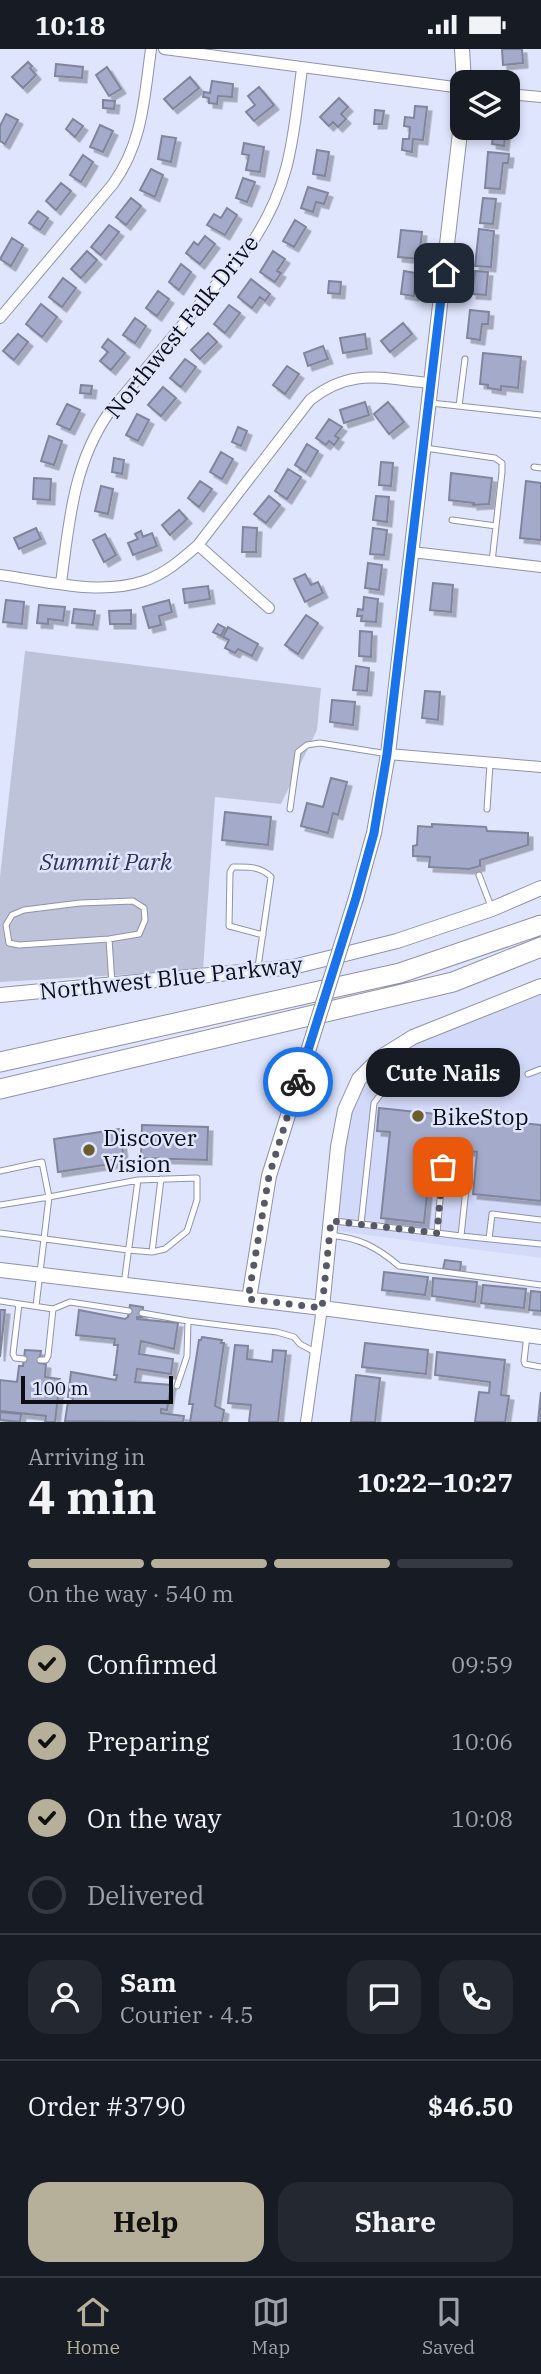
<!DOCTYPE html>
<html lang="en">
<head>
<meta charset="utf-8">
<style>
	body { margin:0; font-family:"IBM Plex Serif",serif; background:#242831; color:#f1f3f6; height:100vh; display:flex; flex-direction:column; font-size:26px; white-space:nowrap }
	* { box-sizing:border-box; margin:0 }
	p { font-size:23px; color:#9ea1a6 }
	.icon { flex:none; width:38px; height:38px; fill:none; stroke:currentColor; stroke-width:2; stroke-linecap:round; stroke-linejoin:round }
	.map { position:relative; height:1373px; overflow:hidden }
	.details { display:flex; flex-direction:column; background:#171b24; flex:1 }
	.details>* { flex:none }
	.controls { position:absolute; left:450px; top:21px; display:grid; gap:14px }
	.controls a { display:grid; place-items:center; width:70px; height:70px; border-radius:14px; background:#171b24; box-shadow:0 4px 10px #0003; font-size:35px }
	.scale { position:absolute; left:21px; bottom:18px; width:152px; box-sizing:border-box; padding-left:7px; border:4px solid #0c0d15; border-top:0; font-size:19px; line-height:24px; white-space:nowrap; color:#0c0d15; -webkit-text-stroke:5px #e0e5fe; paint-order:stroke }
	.pin { position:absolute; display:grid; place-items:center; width:60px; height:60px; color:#fff; margin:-30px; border-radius:14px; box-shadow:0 4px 10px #0006 }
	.courier { position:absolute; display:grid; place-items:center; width:70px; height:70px; margin:-35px; border:5px solid #1a73e8; border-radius:50%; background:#fff; color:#222; box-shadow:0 2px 9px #0007 }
	.bubble { position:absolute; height:49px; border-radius:21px; background:#171b24; box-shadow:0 4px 10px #0003; font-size:23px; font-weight:700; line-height:49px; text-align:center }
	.head em { font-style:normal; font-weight:700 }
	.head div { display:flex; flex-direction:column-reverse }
	.head { display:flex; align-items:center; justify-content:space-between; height:119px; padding:0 28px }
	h1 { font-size:46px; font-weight:700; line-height:52px }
	.bar { display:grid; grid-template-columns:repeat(4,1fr); gap:10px 7px; align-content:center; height:84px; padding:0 28px }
	.bar i { height:9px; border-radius:5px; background:#363941 }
	.bar .on { background:#b6b09b }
	.bar p { grid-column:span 4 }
	.line { display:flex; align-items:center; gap:18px; padding:0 28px; border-top:2px solid #363941 }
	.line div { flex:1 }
	.round { display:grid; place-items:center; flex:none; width:74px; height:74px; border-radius:21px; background:#242831 }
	ol { padding:0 28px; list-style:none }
	li { display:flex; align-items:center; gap:21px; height:77px }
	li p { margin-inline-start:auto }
	li .icon { padding:7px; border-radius:50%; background:#b6b09b; color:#111; stroke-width:4 }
	li:last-child { color:#9ea1a6 }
	li i { width:38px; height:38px; border:4px solid #363941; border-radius:50% }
	.cta { display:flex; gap:14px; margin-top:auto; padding:14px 28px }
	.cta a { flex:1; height:80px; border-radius:21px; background:#b6b09b; color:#111; font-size:28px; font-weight:700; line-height:80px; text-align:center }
	.cta a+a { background:#242831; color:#f1f3f6 }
	.status { display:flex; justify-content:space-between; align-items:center; height:49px; padding:0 35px; background:#171b24; direction:ltr }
	.status svg { height:19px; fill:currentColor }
	.dock { display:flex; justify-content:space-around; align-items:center; height:98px; border-top:2px solid #363941; background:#171b24; font-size:19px; color:#9ea1a6 }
	.dock a { display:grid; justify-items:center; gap:4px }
	.dock .on { color:#b6b09b }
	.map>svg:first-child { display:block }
</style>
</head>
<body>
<div class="status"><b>10:18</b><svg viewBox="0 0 49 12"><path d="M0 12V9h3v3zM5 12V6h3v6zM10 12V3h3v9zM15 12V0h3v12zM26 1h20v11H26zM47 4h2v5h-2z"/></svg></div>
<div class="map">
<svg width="541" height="1373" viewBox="0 0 541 1373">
	<defs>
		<filter id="shadow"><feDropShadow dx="4.5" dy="4.5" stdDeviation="0" flood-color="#0004"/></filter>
	</defs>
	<rect width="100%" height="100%" fill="#e0e5fe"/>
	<path fill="#d3d9f8" d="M541 940V1209L330 1181 353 1043 371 1023 411 994Z"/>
	<path fill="#bfc3d9" d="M25 602 321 639 317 681 281 755 215 748 203 921 0 933V828Z"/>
	<path fill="#a4aaca" stroke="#81859c" stroke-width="2" filter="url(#shadow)" d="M502 0H522L523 14 503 16Z
		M28 13 32 17 30 19 36 26 23 39 12 28Z
		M56 15 83 18 82 29 55 27Z
		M107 18 121 40 109 47 96 26Z
		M190 28 199 39 173 60 164 50Z
		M212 32 233 35 232 48 218 47 217 55 209 54V49L203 48 204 43 210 44Z
		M259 38 274 56 254 72 246 63 255 56 248 47Z
		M339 49 348 58 341 65 346 70 338 78 333 73 329 77 320 68Z
		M103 51 115 52 114 60 103 59Z
		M415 57 427 58 423 91 413 90 412 103 402 101 403 90H409L410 78 404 77 405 68 414 69Z
		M375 61 384 62 382 75H374Z
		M6 65 18 71 5 95 0 92V77Z
		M73 70 83 77 75 88 66 80Z
		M100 76 113 82 103 103 90 98Z
		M490 79H506L504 97 492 95 493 88H489Z
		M162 87 176 89 171 113 158 110Z
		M244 94 264 98 260 123 246 121 249 106 242 105Z
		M317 101 329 103 325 127 313 125Z
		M488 103 509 105 508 114H503L500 140 485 139Z
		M83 106 93 113 81 133 70 126Z
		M151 120 163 126 155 148 140 141Z
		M243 129 255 133 247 153 236 149Z
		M61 134 71 142 56 161 46 152Z
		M308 138 328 144 324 155 316 153 313 163 301 159Z
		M131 149 141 157 126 176 116 168Z
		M483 149 496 150 493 175 480 174Z
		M227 159 237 166 225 186 207 176 214 165 221 169Z
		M38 162 48 169 40 181 29 174Z
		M295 171 306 178 294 198 283 192Z
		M109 176 119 183 101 206 91 198Z
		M479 180 494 182 491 218 475 217Z
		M401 181 422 183 419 210 398 208Z
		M205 187 215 195 200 215 186 204 194 193 198 196Z
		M12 189 23 196 11 217 0 210Z
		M87 202 97 211 81 229 71 220Z
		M273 202 285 210 277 222 281 224 275 233 260 223Z
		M181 215 191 223 179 241 169 233Z
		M404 222 416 224 414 247 401 245Z
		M475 222 488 223 486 246 472 245Z
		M63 229 76 239 62 258 49 248Z
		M251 230 270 245 265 252 260 248 252 259 238 248Z
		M329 232 341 233 340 245 328 244Z
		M158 242 169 250 157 267 146 259Z
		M41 255 57 268 42 288 26 275Z
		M229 256 240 264 225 284 214 275Z
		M470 261 489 263 488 275H482L480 291 467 289Z
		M135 269 146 277 135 294 123 286Z
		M403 274 412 285 390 303 381 292Z
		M208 284 217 293 200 310 191 301Z
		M18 285 28 293 14 311 3 302Z
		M365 285 367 300 343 304 340 289Z
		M108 290 125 304 111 321 100 312 108 303 102 298Z
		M323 297 328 310 308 317 304 304Z
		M483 304 521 308 518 339 501 337V341L488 339V336L480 335Z
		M185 310 196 318 181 338 170 329Z
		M287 317 299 325 285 345 273 336Z
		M81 336 92 337 91 345 80 344Z
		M163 338 176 349 161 367 148 356Z
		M365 353 369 366 344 374 340 361Z
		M388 353 404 373 389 385 374 365Z
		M67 355 80 361 70 381 57 375Z
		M137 365 149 371 138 392 126 386Z
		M329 370 342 378 335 387 339 389 334 396 329 392 326 396 316 389Z
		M238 378 247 382 241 397 232 393Z
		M49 387 62 392 54 416 41 412Z
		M307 395 318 402 306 423 295 416Z
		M221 403 233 410 222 430 210 423Z
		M114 409 124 411 122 425 112 423Z
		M381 413 393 414 391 437 379 436Z
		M288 420 301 428 287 450 275 442Z
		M451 424 492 429 489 455 473 456 474 454 449 451Z
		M34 429 51 430 50 451 33 450Z
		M200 432 212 440 199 458 188 449Z
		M526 432 541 434V491L520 489Z
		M101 437 113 440 108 465 95 462Z
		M269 447 280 456 266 474 254 465Z
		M376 447 389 448 387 473 373 471Z
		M179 461 187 470 170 486 162 476Z
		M243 478 257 479 256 503H242Z
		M36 479 41 490 19 500 14 489Z
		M373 479 387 481 384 506 370 505Z
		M141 482 143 488 152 484 157 497 133 506 128 494 138 490 135 485Z
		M105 485 116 506 104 513 93 491Z
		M368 514 382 516 379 541 365 539Z
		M305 525 311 536 318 533 323 544 305 553 294 530Z
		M433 534 453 536 451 563 430 561Z
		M208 537 210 550 185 554 183 540Z
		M364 548 378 550 376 573 361 572 362 567H357L358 560 363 561Z
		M6 551 24 553 22 575 3 573Z
		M169 551 172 563 159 567 161 576 149 579 143 558Z
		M39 556 65 558 63 572 48 570V575L37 574Z
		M74 560 95 562 93 576 72 574Z
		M131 561V575H110L109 562Z
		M306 566 318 574 298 605 285 596Z
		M218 575 225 579 221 587 213 583Z
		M228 578 258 595 252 607 238 600 235 604 225 599 229 591 223 588Z
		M360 582 372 583 371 608 359 607Z
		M356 617 369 619 367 642 353 641Z
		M425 642 440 643 438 671 422 669Z
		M332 651 355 653 353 676 330 673Z
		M331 729 347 733 338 766 333 764 328 784 301 777 307 754 323 758Z
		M225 763 271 768 268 796 222 791Z
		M432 775 486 778 487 782 528 784V796L480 811V817L469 820 429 818 430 808 413 807V797L417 796 418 777 432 778Z
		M379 1059 541 1076V1152L473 1145 477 1103 435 1098 436 1090 425 1089 423 1106 431 1107 424 1174 381 1169 390 1083 377 1082Z
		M142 1076 208 1078 207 1111 141 1109Z
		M120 1080 124 1113 58 1123 54 1090Z
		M445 1211 461 1213 460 1222 443 1220Z
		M384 1223 428 1228 425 1246 382 1241Z
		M433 1229 477 1233 475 1253 432 1247Z
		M483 1236 526 1240 524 1259 481 1254Z
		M531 1242 541 1243V1262L529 1261Z
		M130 1256 143 1258 142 1268H137V1270L178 1274 174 1300 141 1292 139 1305 173 1310 171 1325 137 1320 135 1333 171 1336 167 1361 161 1360V1364L184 1367 183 1373 65 1372 68 1353 72 1354 73 1349 68 1348 71 1323 116 1331 117 1326H114L118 1296H114L115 1290 76 1286 79 1261 125 1270 128 1268Z
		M0 1261H5L0 1308Z
		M202 1288 222 1291 221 1294H224L215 1357 224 1361 222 1373H190L193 1355H189L199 1291H201Z
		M365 1294 428 1301 426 1325 362 1318Z
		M235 1296 248 1297 247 1310 272 1313 273 1301 286 1302 278 1373H249L251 1356 228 1354Z
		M25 1301 41 1302 39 1314 46 1315 45 1328 60 1330 55 1373H45L46 1367 0 1362V1331L17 1333 19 1317H23Z
		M437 1303 505 1311 501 1346 509 1347 505 1373H475L479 1343 489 1344 490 1333 435 1326Z
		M356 1326 380 1329 375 1373H351Z
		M541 1343V1373H538Z
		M0 1363 21 1365 20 1373 0 1371Z"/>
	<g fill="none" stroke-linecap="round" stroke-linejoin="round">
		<g stroke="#8e92a9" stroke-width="7">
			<path id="service" d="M431 354 541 366
				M459 357 465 310
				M425 399 495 409 502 414V423L492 513
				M534 418 541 419
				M452 471 496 477
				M290 760 298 703 307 696 320 694 388 705
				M487 760 490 715
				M479 826 492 860
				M109 890 19 896 9 894 6 876 12 866 24 861 80 854 133 852 144 859 145 871 139 885 109 890 112 935
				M258 918 271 828C260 817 248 818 233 818L230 823 229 877 263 886
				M528 1025 541 1020
				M0 1122 42 1113 49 1148 0 1156
				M334 1172 361 1175 374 1054 390 1033 374 1019
				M361 1175 437 1184 443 1118 468 1120 461 1187 541 1195
				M0 1184 128 1201 152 1203 165 1200 187 1182 197 1151V1129L138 1131
				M437 1184 461 1187
				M330 1186C359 1189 377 1198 399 1217L541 1236
				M489 1190 492 1165 541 1171
				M152 1203 161 1130
				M0 1252 53 1260 70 1253 129 1262
				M19 1255 13 1305 15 1309 24 1310
				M36 1257 49 1148 138 1131 124 1235
				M142 1264 188 1272 187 1307 177 1337
				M188 1272 277 1283 294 1288 300 1295 315 1303
				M527 1286 524 1312 525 1315 541 1318
				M40 1311H46L48 1307 53 1260"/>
		</g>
		<g stroke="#8e92a9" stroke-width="12">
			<path id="minor" d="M164 0 462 39
				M508 45 541 48
				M0 269 113 135C143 93 144 50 151 0
				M198 496 269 559
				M412 503 541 518
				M0 526C46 532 99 547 144 532 165 525 182 510 198 496L310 351C351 318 382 330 430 334
				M61 534C69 474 73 416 108 365L255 189C292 131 293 86 302 20
				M388 705 541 718
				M306 1373 322 1259"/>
		</g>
		<g stroke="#8e92a9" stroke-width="16">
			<path id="tertiary" d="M462 0 464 33
				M356 849 374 784 388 705 462 66
				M0 946 293 918 397 892 492 860 541 839
				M0 1221 322 1259 541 1288
				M249 1250 269 1127 309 999
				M322 1259 338 1098 345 1061 359 1030 381 1008 413 988 541 937"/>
		</g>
		<g stroke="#8e92a9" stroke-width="21">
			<path id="motorway" d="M0 1013 400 924 541 876
				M0 1040 453 933 541 898"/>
		</g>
		<use href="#service" stroke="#fff" stroke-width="5"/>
		<use href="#minor" stroke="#fff" stroke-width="10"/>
		<use href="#tertiary" stroke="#fff" stroke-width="14"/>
		<use href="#motorway" stroke="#fff" stroke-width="19"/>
		<g stroke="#8e92a9" stroke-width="16" stroke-linecap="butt">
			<path id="tertiary-bridge" d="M309 999 356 849"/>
		</g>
		<use href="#tertiary-bridge" stroke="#fff" stroke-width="14"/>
	</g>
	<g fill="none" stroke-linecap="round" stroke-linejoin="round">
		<path stroke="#565967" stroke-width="7" stroke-dasharray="0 12.6" d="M298 1033 269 1127 248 1250 322 1259 331 1172 437 1184 443 1118"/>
		<path stroke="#1a73e8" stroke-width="9" d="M298 1033 356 849 374 784 387 705 444 224"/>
	</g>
	<g fill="#6d5d2b" stroke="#e0e5fe" stroke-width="2.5">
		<circle cx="418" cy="1067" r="7"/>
		<circle cx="89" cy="1101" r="7"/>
	</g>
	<g text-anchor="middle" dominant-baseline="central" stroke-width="5" stroke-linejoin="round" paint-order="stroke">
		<g font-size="23" fill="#0c0d15" stroke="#e0e5fe">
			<text transform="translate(181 277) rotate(-51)">Northwest Falk Drive</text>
			<text transform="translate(171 928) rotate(-6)">Northwest Blue Parkway</text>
		</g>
		<g font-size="23" font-style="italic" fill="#2f335f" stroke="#e0e5fe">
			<text x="106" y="812">Summit Park</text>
		</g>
		<g font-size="23" fill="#0c0d15" stroke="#e0e5fe" text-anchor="start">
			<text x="432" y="1067">BikeStop</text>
			<text x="103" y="1088">Discover<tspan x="103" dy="26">Vision</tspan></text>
		</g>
	</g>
</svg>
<div class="controls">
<a><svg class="icon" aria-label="layers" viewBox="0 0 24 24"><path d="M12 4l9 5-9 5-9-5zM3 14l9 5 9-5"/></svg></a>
</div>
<div class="scale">100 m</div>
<div class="pin" style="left:443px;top:1118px;background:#ea580c"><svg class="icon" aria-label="bag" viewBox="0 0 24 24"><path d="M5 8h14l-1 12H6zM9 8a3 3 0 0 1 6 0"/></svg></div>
<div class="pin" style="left:444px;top:224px;background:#1f2937"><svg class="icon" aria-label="home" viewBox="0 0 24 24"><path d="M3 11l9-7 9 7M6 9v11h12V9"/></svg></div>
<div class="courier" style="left:298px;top:1033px"><svg class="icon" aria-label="bike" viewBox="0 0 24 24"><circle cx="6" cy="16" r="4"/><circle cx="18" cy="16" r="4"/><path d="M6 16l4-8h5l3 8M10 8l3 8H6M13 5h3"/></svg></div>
<div class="bubble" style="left:366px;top:999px;width:154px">Cute Nails</div>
</div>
<section class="details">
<div class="head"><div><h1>4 min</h1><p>Arriving in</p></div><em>10:22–10:27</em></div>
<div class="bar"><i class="on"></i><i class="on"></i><i class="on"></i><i></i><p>On the way · 540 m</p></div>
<ol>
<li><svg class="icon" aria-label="check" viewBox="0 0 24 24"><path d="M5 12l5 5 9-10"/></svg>Confirmed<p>09:59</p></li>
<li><svg class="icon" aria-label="check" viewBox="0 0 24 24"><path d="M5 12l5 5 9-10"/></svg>Preparing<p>10:06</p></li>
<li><svg class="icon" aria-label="check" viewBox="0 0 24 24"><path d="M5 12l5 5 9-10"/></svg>On the way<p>10:08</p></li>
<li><i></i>Delivered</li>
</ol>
<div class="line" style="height:126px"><a class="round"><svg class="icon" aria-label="person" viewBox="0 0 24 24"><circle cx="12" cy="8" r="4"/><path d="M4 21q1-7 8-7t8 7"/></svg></a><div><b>Sam</b><p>Courier · 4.5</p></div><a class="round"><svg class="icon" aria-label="chat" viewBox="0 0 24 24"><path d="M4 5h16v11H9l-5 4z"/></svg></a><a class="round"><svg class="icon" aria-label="phone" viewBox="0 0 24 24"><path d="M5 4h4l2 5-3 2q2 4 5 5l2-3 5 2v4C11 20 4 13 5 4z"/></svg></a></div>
<div class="line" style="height:91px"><div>Order #3790</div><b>$46.50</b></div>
<div class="cta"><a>Help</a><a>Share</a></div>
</section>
<nav class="dock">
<a class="on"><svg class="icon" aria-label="home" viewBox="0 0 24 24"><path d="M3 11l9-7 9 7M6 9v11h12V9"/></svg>Home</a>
<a><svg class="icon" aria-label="map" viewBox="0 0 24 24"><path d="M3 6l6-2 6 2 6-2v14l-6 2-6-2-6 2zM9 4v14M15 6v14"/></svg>Map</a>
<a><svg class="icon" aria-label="saved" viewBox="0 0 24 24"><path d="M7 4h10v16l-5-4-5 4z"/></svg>Saved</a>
</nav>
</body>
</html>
